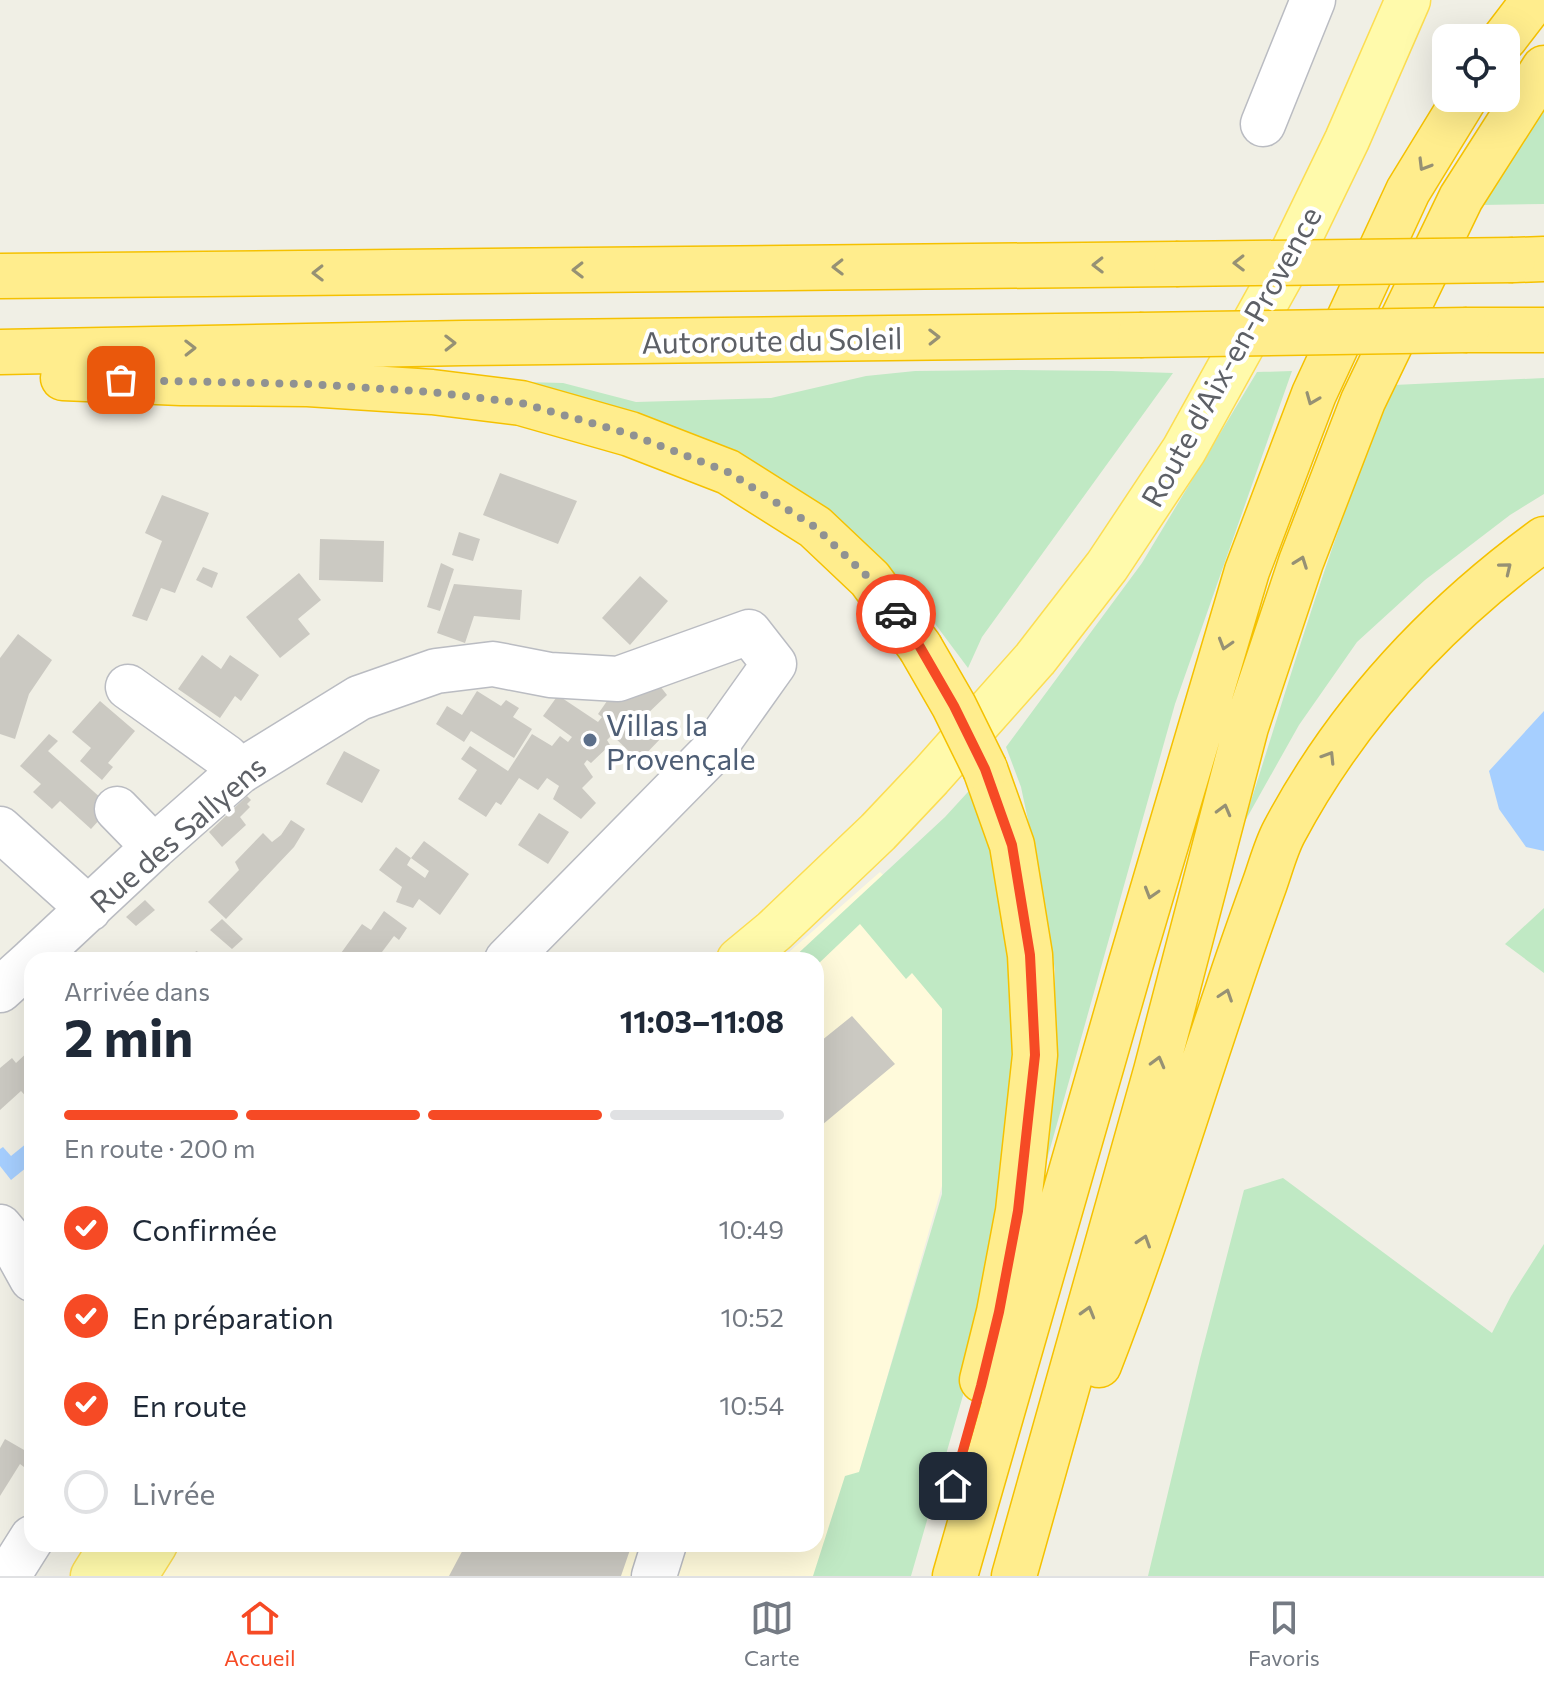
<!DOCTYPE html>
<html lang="fr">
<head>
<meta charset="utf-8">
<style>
	body { margin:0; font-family:Commissioner,sans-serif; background:#f6f6f7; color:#1f2937; height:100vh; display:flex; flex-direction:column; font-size:30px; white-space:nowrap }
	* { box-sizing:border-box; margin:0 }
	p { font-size:26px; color:#747a83 }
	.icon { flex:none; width:44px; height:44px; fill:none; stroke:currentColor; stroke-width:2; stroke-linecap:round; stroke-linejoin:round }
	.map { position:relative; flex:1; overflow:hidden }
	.details { position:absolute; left:24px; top:952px; width:800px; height:600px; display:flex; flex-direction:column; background:#fff; border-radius:24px; box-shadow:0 8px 32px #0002 }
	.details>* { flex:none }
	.tools { position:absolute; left:1432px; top:24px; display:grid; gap:16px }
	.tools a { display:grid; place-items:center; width:88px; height:88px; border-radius:16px; background:#fff; box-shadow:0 8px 32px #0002; font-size:40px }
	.pin { position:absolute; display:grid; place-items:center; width:68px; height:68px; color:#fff; margin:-34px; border-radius:16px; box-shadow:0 4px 12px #0006 }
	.courier { position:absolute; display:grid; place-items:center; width:80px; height:80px; margin:-40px; border:6px solid #f64a25; border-radius:50%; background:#fff; color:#222; box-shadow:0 2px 10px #0007 }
	.head em { font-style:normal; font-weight:700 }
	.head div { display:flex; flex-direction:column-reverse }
	.head { display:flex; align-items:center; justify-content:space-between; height:136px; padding:0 40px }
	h1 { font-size:52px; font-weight:700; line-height:60px }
	.bar { display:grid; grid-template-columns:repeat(4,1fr); gap:12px 8px; align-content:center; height:96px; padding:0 40px }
	.bar i { height:10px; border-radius:6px; background:#e0e1e3 }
	.bar .current { background:#f64a25 }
	.bar p { grid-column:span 4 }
	ol { padding:0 40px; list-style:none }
	li { display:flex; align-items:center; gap:24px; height:88px }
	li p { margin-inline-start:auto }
	li .icon { padding:8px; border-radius:50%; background:#f64a25; color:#fff; stroke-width:4 }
	li:last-child { color:#747a83 }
	li i { width:44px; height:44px; border:4px solid #e0e1e3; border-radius:50% }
	.tabs { display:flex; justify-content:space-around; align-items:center; height:112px; border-top:2px solid #e0e1e3; background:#fff; font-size:22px; color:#747a83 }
	.tabs a { display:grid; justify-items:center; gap:4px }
	.tabs .current { color:#f64a25 }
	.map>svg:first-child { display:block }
</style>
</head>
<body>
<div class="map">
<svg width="1544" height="1576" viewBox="0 0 1544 1576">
	<rect width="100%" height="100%" fill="#f0efe5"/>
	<path fill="#fffadb" d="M880 872 898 889 993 1008 830 1576H156L181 1544H816V960H780Z"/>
	<path fill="#c0e9c4" d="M1544 110V204L1481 205Z
		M1008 370 1111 371 1173 373 982 637 968 668 918 601 869 552 525 382 563 383 636 402 771 398 866 376 915 371Z
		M1292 371 1175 704 1046 1163 1043 1165 1051 1062 1055 970 1040 877 1021 787 1006 747 1142 563 1257 372Z
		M1544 378V494L1510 515 1425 580 1357 642 1299 725 1244 823C1291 676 1334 527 1394 385Z
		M978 781 1015 920 1017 1125 966 1385 911 1576H813L845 1476 859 1472 942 1194V1009L912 973 906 979 860 924 816 966V960H791L945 817Z
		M1544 908V973L1505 944Z
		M1283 1178 1492 1333 1511 1296 1544 1244V1576H1148L1200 1359 1244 1190Z"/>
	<path fill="#a6cfff" d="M1544 711V851L1526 847 1499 809 1489 771Z
		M27 1143 32 1150V1163L11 1180 0 1166V1149L3 1147 11 1156Z"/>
	<path fill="#cbc9c2" d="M500 473 577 501 558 544 483 515Z
		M162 495 209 513 175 593 161 588 147 621 132 616 162 541 145 533Z
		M459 532 480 539 473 561 452 555Z
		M320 539 384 541 383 582 319 580Z
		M441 563 454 569 440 611 427 607Z
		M203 567 218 573 212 588 196 580Z
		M299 573 321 600 298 619 310 634 280 658 246 617Z
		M640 576 668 601 630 645 602 618Z
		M454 584 522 590 520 620 474 616 465 643 437 633Z
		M18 634 52 660 29 694 15 739 0 734V658Z
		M202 655 221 669 230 655 259 675 241 701 235 696 220 718 178 689Z
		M660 686 667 695 644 717 664 735 639 761 612 735 607 740 610 745 591 763 587 760 584 764 593 777 582 788 596 803 581 819 553 799 559 786 547 778 538 790 519 778 501 805 496 802 486 817 458 799 477 770 461 759 470 746 508 771 532 734 552 746 560 736 568 742 572 737 543 716 556 698H562L598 722 602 717 598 714 614 691Z
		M477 691 501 706 506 700 519 708 513 717 532 729 514 758 471 731 464 742 436 724 447 706 462 715Z
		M100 701 135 731 108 763 113 767 102 780 80 761 91 748 72 732Z
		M49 734 58 741 48 751 111 807 91 829 60 801 52 809 33 792 41 784 20 766Z
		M344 751 380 770 362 803 326 784Z
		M247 796 251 800 247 804 250 807 240 817 246 825 222 847 209 832Z
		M539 813 569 832 548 864 518 845Z
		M291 820 305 829 294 847 226 919 208 902 239 870 235 862 263 833 272 842 281 835Z
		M424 841 469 874 440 915 419 899 413 908 396 902 402 887 379 870 396 847 411 858 407 865 425 878 429 871 411 858Z
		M145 900 155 910 136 926 126 917Z
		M384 911 407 928 399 940 394 936 376 960H336L362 924 371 930Z
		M222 919 243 939 232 949 210 930Z
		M196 951 213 958 216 952 232 960H191Z
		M852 1016 895 1064 816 1130V1045Z
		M32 1048V1103L21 1091 0 1110V1068L12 1058 16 1063Z
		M5 1439 31 1454 24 1467 20 1464 0 1496V1448Z
		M466 1544H632L621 1576H449Z"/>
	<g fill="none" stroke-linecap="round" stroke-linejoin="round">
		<g stroke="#babcc2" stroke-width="47">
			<path id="minor" d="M1263 124 1313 0
				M128 687 226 757 239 772
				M117 809 154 847
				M0 829 89 909
				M33 960 154 847 239 772 359 698 436 671 493 664 550 675 618 679 749 632 774 664 710 754 507 960
				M0 990 32 961
				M0 1227 10 1239 32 1279
				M8 1576 32 1538
				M654 1576 664 1544"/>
		</g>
		<g stroke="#fcdd52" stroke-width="47">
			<path id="major" d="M739 960 774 931 878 832 930 777 1035 659 1107 566 1184 450 1286 266 1347 140 1408 0
				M93 1576 113 1544
				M135 1576 155 1544"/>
		</g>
		<g stroke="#f5c100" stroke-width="47">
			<path id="highway" d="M1505 38 1534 0
				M1513 260 1544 259
				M0 276 1176 264
				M1467 330H1544
				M0 352 463 343 1140 335
				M63 378 181 383 308 384 432 392 521 403 630 434 728 472 815 527 870 579 920 647
				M1099 1365C1147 1242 1185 1116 1227 992 1239 955 1252 919 1265 883 1271 866 1276 847 1284 832 1347 713 1436 618 1544 539
				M982 1380 999 1312 1018 1211 1035 1055 1030 955 1012 845 985 769
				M955 1576 1131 963 1247 571 1314 394 1408 191 1465 98
				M1014 1576 1156 1071 1246 727 1301 562 1363 401 1461 198 1544 68"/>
		</g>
		<use href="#minor" stroke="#fff" stroke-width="44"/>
		<use href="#major" stroke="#fffaab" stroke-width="44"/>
		<use href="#highway" stroke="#ffed8d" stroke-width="44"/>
		<g stroke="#f5c100" stroke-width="47" stroke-linecap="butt">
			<path id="highway-bridge" d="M1176 264 1513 260
				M1140 335 1467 330
				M920 647 954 706 985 769"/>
		</g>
		<use href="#highway-bridge" stroke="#ffed8d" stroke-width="44"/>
	</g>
	<defs><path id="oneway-chevron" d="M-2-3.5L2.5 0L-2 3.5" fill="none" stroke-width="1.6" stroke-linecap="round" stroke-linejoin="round" transform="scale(2)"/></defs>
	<g stroke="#969174">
		<use href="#oneway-chevron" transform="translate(1424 165) rotate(121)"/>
		<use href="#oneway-chevron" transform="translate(1239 263) rotate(179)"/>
		<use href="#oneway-chevron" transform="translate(1098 265) rotate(179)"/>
		<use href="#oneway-chevron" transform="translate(838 267) rotate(179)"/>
		<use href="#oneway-chevron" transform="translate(578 270) rotate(179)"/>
		<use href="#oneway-chevron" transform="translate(318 273) rotate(179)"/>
		<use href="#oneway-chevron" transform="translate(934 337) rotate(-1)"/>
		<use href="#oneway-chevron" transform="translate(450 343) rotate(-1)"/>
		<use href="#oneway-chevron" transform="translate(190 348) rotate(-1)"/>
		<use href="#oneway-chevron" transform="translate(1312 399) rotate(112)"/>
		<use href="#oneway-chevron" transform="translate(1301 562) rotate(-70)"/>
		<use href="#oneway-chevron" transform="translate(1506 568) rotate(-39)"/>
		<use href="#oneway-chevron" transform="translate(1225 644) rotate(107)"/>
		<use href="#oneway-chevron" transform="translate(1329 757) rotate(-58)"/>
		<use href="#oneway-chevron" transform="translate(1224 810) rotate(-75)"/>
		<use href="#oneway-chevron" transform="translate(1151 893) rotate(107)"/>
		<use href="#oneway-chevron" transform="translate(1226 995) rotate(-71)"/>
		<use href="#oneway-chevron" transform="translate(1158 1062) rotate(-75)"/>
		<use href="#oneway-chevron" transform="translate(1144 1241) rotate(-72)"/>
		<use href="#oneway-chevron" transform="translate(1088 1312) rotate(-74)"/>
	</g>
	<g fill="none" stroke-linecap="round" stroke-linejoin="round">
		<path stroke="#909292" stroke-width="8" stroke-dasharray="0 14.4" d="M121 380 308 384 432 392 521 403 630 434 728 472 815 527 870 579 896 614"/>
		<path stroke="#f64a25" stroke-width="10" d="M896 614 920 647 954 706 985 769 1012 845 1030 955 1035 1055 1018 1211 999 1312 981 1386 953 1486"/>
	</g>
	<circle fill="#5c6f8a" stroke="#fff" stroke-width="3" cx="590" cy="740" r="8"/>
	<g text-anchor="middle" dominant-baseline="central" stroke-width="8" stroke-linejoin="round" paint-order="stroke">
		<g font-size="30" fill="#5d6066" stroke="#fff">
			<text transform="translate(772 339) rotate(-1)">Autoroute du Soleil</text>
			<text transform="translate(1230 356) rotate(-61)">Route d'Aix-en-Provence</text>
			<text transform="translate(177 833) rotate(-41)">Rue des Sallyens</text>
		</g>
		<g font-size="30" fill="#4e5e75" stroke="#fff" text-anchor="start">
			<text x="606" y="723">Villas la<tspan x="606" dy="34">Provençale</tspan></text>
		</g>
	</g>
</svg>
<div class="tools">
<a><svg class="icon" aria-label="locate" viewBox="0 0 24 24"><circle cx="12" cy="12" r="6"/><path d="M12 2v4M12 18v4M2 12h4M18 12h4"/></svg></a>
</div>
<div class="pin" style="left:121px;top:380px;background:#ea580c"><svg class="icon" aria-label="bag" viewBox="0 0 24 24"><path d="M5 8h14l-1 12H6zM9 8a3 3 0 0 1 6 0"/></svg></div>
<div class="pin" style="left:953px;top:1486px;background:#1f2937"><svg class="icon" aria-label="home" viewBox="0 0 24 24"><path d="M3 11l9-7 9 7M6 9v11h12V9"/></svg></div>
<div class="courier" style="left:896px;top:614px"><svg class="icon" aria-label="car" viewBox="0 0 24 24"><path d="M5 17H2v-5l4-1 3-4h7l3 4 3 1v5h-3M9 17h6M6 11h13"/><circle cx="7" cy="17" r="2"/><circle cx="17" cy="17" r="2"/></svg></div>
<section class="details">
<div class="head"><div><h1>2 min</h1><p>Arrivée dans</p></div><em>11:03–11:08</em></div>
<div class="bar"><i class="current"></i><i class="current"></i><i class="current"></i><i></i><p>En route · 200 m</p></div>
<ol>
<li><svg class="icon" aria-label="check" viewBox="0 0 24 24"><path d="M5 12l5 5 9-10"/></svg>Confirmée<p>10:49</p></li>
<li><svg class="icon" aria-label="check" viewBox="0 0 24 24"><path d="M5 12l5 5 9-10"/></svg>En préparation<p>10:52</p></li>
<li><svg class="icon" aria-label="check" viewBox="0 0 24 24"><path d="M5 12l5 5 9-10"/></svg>En route<p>10:54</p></li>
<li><i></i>Livrée</li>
</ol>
</section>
</div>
<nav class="tabs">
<a class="current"><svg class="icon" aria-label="home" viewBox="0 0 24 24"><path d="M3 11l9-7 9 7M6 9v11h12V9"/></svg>Accueil</a>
<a><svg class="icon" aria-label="map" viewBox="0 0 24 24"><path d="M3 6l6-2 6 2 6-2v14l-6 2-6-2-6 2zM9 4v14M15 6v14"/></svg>Carte</a>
<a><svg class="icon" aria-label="saved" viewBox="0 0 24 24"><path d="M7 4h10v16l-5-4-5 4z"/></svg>Favoris</a>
</nav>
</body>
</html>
